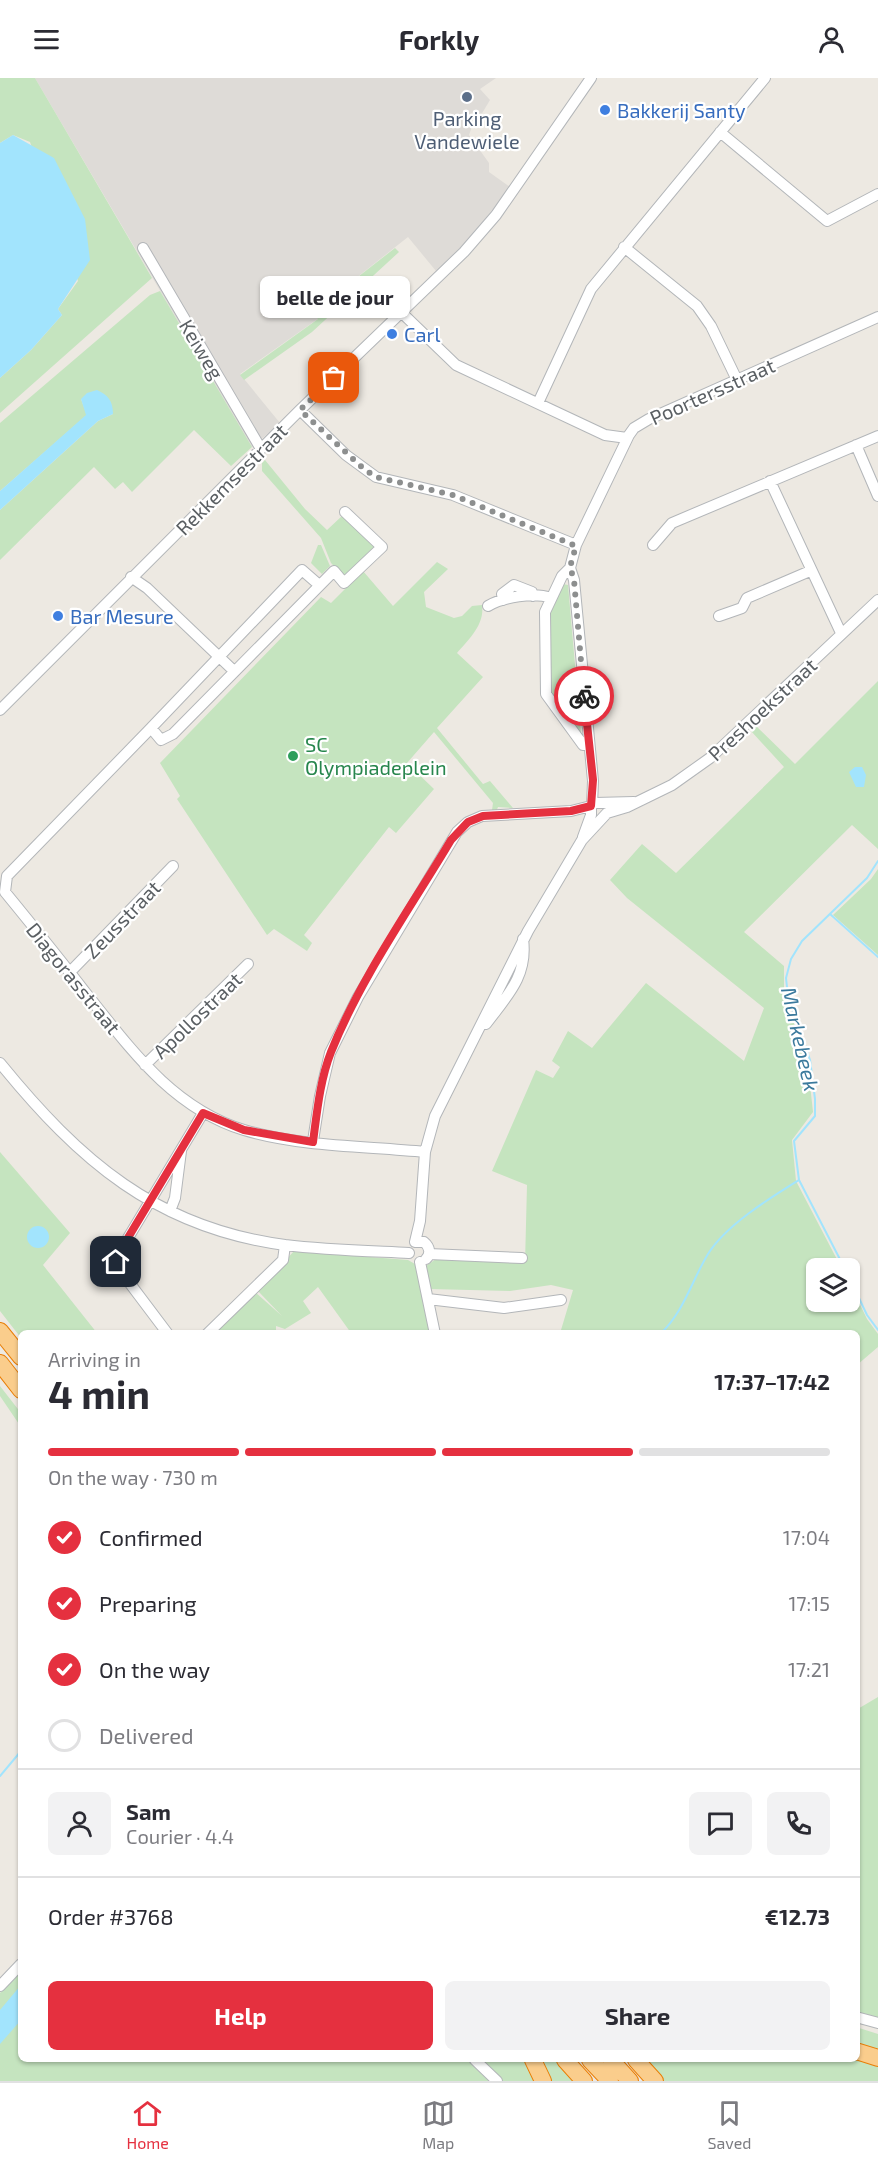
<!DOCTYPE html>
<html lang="en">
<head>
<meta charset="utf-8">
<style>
	body { margin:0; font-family:"Exo 2",sans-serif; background:#f2f2f3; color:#2b2b33; height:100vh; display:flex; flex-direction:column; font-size:22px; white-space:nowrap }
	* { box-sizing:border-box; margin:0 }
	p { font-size:20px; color:#7c7c81 }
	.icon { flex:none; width:33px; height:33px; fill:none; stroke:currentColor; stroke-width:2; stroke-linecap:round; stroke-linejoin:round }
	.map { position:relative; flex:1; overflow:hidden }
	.details { position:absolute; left:18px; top:1252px; width:842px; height:732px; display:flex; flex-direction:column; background:#fff; border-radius:9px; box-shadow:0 2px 4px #0004 }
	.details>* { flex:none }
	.fabs { position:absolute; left:806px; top:1180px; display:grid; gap:12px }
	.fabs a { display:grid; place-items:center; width:54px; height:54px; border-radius:9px; background:#fff; box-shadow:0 2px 4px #0004; font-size:30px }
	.pin { position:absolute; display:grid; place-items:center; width:51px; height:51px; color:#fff; margin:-26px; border-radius:12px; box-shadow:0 3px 9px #0006 }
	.courier { position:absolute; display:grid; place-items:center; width:60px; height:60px; margin:-30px; border:4px solid #e5303f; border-radius:50%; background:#fff; color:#222; box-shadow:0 2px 8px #0007 }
	.bubble { position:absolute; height:42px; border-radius:9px; background:#fff; box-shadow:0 2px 4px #0004; font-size:20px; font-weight:700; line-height:42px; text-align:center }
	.headline em { font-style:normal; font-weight:700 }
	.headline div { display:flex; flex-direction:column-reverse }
	.headline { display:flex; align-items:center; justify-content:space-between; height:102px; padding:0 30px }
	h1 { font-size:39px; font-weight:700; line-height:45px }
	.bar { display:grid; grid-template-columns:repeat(4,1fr); gap:9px 6px; align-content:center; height:72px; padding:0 30px }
	.bar i { height:8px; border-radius:4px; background:#e1e1e2 }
	.bar .selected { background:#e5303f }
	.bar p { grid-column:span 4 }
	.line { display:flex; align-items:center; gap:15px; padding:0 30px; border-top:2px solid #e1e1e2 }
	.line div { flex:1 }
	.round { display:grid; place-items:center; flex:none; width:63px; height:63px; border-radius:9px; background:#f2f2f3 }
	ol { padding:0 30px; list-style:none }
	li { display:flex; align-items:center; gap:18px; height:66px }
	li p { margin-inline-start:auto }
	li .icon { padding:6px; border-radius:50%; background:#e5303f; color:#fff; stroke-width:4 }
	li:last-child { color:#7c7c81 }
	li i { width:33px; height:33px; border:3px solid #e1e1e2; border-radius:50% }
	.primary-button { display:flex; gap:12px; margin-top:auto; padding:12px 30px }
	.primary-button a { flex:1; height:69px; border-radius:9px; background:#e5303f; color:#fff; font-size:24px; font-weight:700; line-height:69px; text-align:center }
	.primary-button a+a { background:#f2f2f3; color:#2b2b33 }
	header { display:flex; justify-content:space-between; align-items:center; height:78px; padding:0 30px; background:#fff; font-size:27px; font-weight:700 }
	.menu { display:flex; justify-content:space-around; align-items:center; height:84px; border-top:2px solid #e1e1e2; background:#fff; font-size:16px; color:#7c7c81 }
	.menu a { display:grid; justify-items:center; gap:3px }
	.menu .selected { color:#e5303f }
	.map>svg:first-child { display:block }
</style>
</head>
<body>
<header><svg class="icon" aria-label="menu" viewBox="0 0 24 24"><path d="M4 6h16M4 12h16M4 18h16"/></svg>Forkly<svg class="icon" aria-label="person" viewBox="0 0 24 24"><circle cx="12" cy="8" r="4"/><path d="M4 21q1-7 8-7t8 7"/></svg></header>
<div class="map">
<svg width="878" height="2003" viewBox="0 0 878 2003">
	<rect width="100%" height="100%" fill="#ede9e2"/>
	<path fill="#dedbd7" d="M35 0H496L480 11 490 22 478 42 475 40 469 57 489 85V94L510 109 464 168 436 193 408 159 313 234 319 240 240 296 280 345 252 369Z"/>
	<path fill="#c5e4bf" d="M0 0H35L152 200 0 335V300L31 272 62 237 58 231 78 203 30 64 13 57 0 65Z
		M395 170 399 174 312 254 244 302 240 297 318 241 313 234Z
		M160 213 252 369 231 388 194 352 132 414 123 404 115 411 94 389 0 482V432L98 343 113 336 81 321 87 337 0 413V345L150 217Z
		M265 382 305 431 327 452 342 438 374 468V472L347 497H343L331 485 321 460 262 393V385Z
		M318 467H321L330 488 322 496 311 485Z
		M437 484 448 491 424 514 426 529 454 540 462 538 472 528 482 527C485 547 468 562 457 575L483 599 437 650 483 706 490 703 513 730 498 729 496 734 492 732 493 725 434 654 407 685 434 711 396 755 389 749 304 857 312 865 307 873 274 851 267 857 177 721 180 718 160 685 321 519 331 525 363 493 393 528Z
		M563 506 568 507 581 655 576 654 553 620 549 600 547 536Z
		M878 603V771L852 747 744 854 784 888V915L808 988 813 1034 792 1062 796 1103 842 1191H816V1224H849V1204L867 1241 878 1256V1269L857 1287 856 1256 566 1255 561 1252 573 1212 551 1207 510 1213 429 1211 426 1188 436 1181 525 1185 527 1107 492 1093 536 992 553 1000 560 989 552 983 568 953 592 970 646 905 744 983 764 930 627 820 610 802 642 766 676 795 784 689 751 653 756 648 795 686Z
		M878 791V877L833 837 871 801Z
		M0 1074 70 1155 43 1187 97 1255 21 1256V1260L0 1233Z
		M294 1173 408 1182 415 1186 431 1255H351L318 1209 303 1223 311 1235 285 1251 276 1248V1255L213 1256 255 1214 282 1238 258 1213Z
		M0 1308 21 1335V1349L0 1318Z
		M878 1619V1940L857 1934 856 1632Z
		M21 1893V1982H472L493 2003H0V1915Z
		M856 1949 878 1956V1972L857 1965Z
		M479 1982H525L535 2003H500Z
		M538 1982H556L575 2003H548Z
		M643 1982H856L878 1984V2003H663Z"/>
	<path fill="#a2e4fd" d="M13 57 54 80 85 141 90 182 58 231 62 237 31 272 0 300V65Z
		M97 312C108 317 113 323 113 336L98 343 0 432V413L86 337 81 321 87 315Z
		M855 689H862L866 697 864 709H856L849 694Z
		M27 1159a11 11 0 1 1 22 0a11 11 0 1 1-22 0Z
		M21 1907V1942L0 1966V1932Z"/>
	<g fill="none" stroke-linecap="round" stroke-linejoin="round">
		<path stroke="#a2e4fd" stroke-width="2" d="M830 836 878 879
			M845 1191 799 1102 794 1063 815 1038V1021L810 982 788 918 786 900 791 881 802 863 867 800 878 783
			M849 1199 867 1237 878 1252
			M660 1256C684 1234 692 1202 708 1176 726 1147 770 1120 799 1102
			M0 1698 21 1673"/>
		<g stroke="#b3b6b9" stroke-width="12">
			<path id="minor" d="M720 54 827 143 878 116
				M624 169 697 228 711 248 737 302
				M143 170 261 371
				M401 234 456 287 605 357 627 360
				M538 325 591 211 765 0
				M300 332 346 377 376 399 453 417 576 467
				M856 367 878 418
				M770 403 841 555
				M653 467 672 445 878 358
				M570 490 574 502 593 703 592 727
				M131 499 147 510 234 593
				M318 506 302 492 151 650 161 662 173 656 334 493 344 505 382 469 345 434
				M503 522 502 516 514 507 532 514 533 518
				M488 528C503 519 534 514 551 520
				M719 538 742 530 747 520 810 493
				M0 632 300 332 464 174 496 137 591 0
				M151 650 7 798 5 814C32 847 59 880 85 914 130 970 172 1030 244 1052 302 1069 366 1068 425 1074
				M589 666 583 667 546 616 545 534 562 498 570 490 576 467 629 357 634 350 649 341 878 239
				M583 759 591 737V728L595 725 634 724
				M70 894 173 788
				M486 946C507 918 528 898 523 861
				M0 985C79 1082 156 1150 285 1167 326 1172 368 1173 409 1175
				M145 987 248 886
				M313 1063 320 1018 330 975 358 919 457 754 468 744 482 738 571 733 591 728
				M170 1133 175 1120 181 1073
				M415 1164 420 1143 425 1074 435 1038 528 853 582 762 607 735 627 729 672 707 710 680 878 522
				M415 1164H424C430 1169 431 1176 426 1181
				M429 1176 522 1180
				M420 1184 435 1256
				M428 1221 504 1230 561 1222
				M168 1256 119 1191 116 1180 203 1035
				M207 1256 283 1182 285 1167
				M0 1908 21 1886
				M856 1939 878 1945
				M475 1982 497 2003"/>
		</g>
		<g stroke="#e97e06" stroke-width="18">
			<path id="highway" d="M0 1253 21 1279
				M0 1285 21 1312
				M856 1973 878 1980
				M533 1982 543 2003
				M565 1982 584 2003
				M590 1982 610 2003
				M611 1982 630 2003
				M636 1982 655 2003"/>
		</g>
		<use href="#minor" stroke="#fff" stroke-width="10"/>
		<use href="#highway" stroke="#facd8c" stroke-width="16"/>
	</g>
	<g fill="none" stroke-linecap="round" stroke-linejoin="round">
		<path stroke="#8d8f8f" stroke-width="6" stroke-dasharray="0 10.8" d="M334 300 300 332 364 391 376 399 453 417 576 468 570 489 574 502 584 618"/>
		<path stroke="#e5303f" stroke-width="8" d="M116 1184 117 1178 203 1035 244 1052 313 1064C317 1034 320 1002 331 974 361 899 410 831 451 762L468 744 483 738 571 733 591 728 593 702 584 618"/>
	</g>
	<circle fill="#5c6f8a" stroke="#fff" stroke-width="2" cx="467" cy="19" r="6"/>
	<g fill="#3f7fe0" stroke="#fff" stroke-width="2">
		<circle cx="605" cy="32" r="6"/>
		<circle cx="392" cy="256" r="6"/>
		<circle cx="58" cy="538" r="6"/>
	</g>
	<circle fill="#2e9e5b" stroke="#fff" stroke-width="2" cx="293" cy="678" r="6"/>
	<g text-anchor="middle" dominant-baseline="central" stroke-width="4.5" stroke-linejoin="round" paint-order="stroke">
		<g font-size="20" fill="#366cbe" stroke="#fff" text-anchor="start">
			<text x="617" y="32">Bakkerij Santy</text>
			<text x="404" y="256">Carl</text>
			<text x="70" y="538">Bar Mesure</text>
		</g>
		<g font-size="20" fill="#4e5e75" stroke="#fff">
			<text x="467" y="40">Parking<tspan x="467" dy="23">Vandewiele</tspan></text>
		</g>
		<g font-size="20" fill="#5a5f63" stroke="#fff">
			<text transform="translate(202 271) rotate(59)">Keiweg</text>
			<text transform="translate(712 313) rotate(-24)">Poortersstraat</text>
			<text transform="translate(231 401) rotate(-45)">Rekkemsestraat</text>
			<text transform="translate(762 631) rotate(-43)">Preshoekstraat</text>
			<text transform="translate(122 841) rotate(-46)">Zeusstraat</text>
			<text transform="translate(74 900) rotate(51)">Diagorasstraat</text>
			<text transform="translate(197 937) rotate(-44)">Apollostraat</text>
		</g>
		<g font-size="20" fill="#27864d" stroke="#fff" text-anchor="start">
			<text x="305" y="666">SC<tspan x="305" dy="23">Olympiadeplein</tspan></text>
		</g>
		<g font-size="21" font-style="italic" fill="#3b7a9d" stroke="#fff">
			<text transform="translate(801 961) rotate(77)">Markebeek</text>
		</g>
	</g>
</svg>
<div class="fabs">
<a><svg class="icon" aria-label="layers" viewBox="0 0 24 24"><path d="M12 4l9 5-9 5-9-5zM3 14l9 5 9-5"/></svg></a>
</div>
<div class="pin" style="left:334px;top:300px;background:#ea580c"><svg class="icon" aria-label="bag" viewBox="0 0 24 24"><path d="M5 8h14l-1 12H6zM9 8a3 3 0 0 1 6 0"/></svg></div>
<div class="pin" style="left:116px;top:1184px;background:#1f2937"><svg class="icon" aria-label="home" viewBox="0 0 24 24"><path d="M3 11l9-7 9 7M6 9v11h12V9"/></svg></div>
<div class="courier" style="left:584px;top:618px"><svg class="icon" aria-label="bike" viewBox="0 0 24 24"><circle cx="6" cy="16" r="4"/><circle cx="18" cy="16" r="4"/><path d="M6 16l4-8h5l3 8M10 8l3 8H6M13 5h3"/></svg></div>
<div class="bubble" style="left:260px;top:198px;width:150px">belle de jour</div>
<section class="details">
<div class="headline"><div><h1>4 min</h1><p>Arriving in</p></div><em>17:37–17:42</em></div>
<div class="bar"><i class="selected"></i><i class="selected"></i><i class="selected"></i><i></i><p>On the way · 730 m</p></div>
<ol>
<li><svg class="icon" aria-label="check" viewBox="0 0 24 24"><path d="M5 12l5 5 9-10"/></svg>Confirmed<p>17:04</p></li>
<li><svg class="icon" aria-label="check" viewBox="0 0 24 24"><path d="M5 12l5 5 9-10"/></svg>Preparing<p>17:15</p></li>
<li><svg class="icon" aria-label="check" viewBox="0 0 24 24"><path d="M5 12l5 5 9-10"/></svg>On the way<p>17:21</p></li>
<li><i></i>Delivered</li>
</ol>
<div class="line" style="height:108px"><a class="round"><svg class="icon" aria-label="person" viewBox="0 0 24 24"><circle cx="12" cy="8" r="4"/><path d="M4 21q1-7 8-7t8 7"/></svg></a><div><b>Sam</b><p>Courier · 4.4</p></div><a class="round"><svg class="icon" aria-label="chat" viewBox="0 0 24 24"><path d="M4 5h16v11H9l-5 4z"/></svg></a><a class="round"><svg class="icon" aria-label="phone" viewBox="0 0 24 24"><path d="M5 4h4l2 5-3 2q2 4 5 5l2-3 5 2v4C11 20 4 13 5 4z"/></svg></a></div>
<div class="line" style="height:78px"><div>Order #3768</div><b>€12.73</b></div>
<div class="primary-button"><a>Help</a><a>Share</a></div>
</section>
</div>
<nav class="menu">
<a class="selected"><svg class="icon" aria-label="home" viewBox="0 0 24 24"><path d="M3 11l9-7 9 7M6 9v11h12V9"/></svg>Home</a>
<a><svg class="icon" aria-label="map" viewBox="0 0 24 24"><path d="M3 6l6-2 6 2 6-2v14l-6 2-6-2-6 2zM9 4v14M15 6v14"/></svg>Map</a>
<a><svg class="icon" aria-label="saved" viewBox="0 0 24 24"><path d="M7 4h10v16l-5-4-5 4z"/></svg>Saved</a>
</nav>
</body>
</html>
